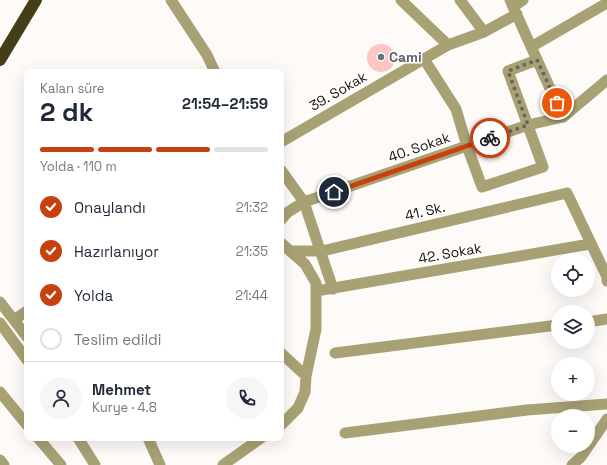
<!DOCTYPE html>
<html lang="tr">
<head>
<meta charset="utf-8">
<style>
	body { margin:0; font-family:"Space Grotesk",sans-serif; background:#f6f6f7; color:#1f2937; height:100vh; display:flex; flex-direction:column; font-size:15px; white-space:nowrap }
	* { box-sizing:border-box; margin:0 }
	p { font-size:13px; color:#747a83 }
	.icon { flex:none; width:22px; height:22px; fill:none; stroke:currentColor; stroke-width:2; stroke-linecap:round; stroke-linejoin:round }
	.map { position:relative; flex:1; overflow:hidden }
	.details { position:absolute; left:24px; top:69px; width:260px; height:372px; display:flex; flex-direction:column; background:#fff; border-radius:8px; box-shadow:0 4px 16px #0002 }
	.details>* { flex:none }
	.tools { position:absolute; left:551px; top:253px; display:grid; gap:8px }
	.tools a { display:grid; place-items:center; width:44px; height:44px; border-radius:50%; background:#fff; box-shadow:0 4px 16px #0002; font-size:20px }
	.pin { position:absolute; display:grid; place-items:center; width:34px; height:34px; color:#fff; margin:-17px; border:2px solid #fff; border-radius:50%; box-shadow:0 1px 4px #0007 }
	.courier { position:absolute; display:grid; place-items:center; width:40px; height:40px; margin:-20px; border:3px solid #c7400d; border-radius:50%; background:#fff; color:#222; box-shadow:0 1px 5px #0007 }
	.summary em { font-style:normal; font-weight:700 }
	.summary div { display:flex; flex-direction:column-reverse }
	.summary { display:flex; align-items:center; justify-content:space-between; height:68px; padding:0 16px }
	h1 { font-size:26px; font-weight:700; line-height:30px }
	.bar { display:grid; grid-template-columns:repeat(4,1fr); gap:6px 4px; align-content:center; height:48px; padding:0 16px }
	.bar i { height:5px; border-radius:3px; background:#e0e1e3 }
	.bar .on { background:#c7400d }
	.bar p { grid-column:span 4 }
	.line { display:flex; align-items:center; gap:10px; padding:0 16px; border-top:1px solid #e0e1e3 }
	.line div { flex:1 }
	.round { display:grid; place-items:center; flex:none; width:42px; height:42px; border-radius:21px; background:#f6f6f7 }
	ol { padding:0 16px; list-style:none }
	li { display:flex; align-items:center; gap:12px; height:44px }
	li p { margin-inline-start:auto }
	li .icon { padding:4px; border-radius:50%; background:#c7400d; color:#fff; stroke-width:4 }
	li:last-child { color:#747a83 }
	li i { width:22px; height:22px; border:2px solid #e0e1e3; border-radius:50% }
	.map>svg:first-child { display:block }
</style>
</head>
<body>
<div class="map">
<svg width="607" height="465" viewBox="0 0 607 465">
	<rect width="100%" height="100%" fill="#fefaf7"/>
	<path fill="#fdc5c3" d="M367 58a14 14 0 1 1 28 0a14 14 0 1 1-28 0Z"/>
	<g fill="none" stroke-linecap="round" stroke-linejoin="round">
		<path stroke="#a8a174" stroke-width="11" d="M171 0 207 55 215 72
			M401 0 448 45
			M460 0 484 32
			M510 0 563 117
			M513 7 523 0
			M531 47 607 3
			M424 59 456 109 467 146 482 187 543 167 508 71 537 60
			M281 142 448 45 484 32 517 14
			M281 170 304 202 333 289
			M281 220 288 212 304 202 528 125 563 117 607 80
			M281 243 305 264 316 283V329L306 376 305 392 298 408 281 425
			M290 251H322L567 193 607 277V281
			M316 291 590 244
			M0 302 27 337
			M14 320 27 311
			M588 322 607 319
			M0 323 27 360
			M281 353 306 376
			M335 353 558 325
			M0 392 27 425
			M345 433 527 410 607 404
			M38 438 61 465
			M78 438 95 465
			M148 438 160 465
			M0 460 4 465
			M223 465 261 438
			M572 465 581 457 607 419"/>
		<path stroke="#433d18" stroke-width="12" d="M0 60 36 0"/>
	</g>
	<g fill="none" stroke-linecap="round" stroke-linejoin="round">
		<path stroke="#696460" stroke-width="4" stroke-dasharray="0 7.2" d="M490 138 528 125 508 71 537 60 557 103"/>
		<path stroke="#c7400d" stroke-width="5" d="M334 192 490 138"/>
	</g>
	<circle fill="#6b7280" stroke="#fff" stroke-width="1.5" cx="381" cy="57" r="4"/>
	<g text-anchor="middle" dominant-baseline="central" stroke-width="3" stroke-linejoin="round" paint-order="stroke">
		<g font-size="14" font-weight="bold" fill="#5b616d" stroke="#fff" text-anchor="start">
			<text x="389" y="57">Cami</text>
		</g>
		<g font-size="14" fill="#19130e" stroke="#fff">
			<text transform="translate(338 91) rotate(-30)">39. Sokak</text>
			<text transform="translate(419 147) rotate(-19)">40. Sokak</text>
			<text transform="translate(425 211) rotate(-13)">41. Sk.</text>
			<text transform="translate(450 253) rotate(-10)">42. Sokak</text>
		</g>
	</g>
</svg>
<div class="tools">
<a><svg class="icon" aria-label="locate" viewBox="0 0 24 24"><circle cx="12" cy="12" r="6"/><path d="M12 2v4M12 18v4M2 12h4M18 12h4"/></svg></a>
<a><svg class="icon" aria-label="layers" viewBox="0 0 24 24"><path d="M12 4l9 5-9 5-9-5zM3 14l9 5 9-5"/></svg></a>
<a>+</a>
<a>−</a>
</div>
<div class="pin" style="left:557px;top:103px;background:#ea580c"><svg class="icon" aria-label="bag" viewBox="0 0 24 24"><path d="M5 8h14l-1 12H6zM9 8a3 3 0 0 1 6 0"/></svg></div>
<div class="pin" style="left:334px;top:192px;background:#1f2937"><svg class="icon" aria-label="home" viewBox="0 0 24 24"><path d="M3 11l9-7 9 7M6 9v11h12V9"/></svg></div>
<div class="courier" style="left:490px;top:138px"><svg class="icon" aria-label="bike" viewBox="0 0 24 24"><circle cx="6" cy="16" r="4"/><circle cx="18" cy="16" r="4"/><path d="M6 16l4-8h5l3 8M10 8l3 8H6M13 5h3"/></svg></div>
<section class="details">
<div class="summary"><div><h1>2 dk</h1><p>Kalan süre</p></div><em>21:54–21:59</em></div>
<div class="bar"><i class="on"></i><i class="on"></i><i class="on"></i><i></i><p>Yolda · 110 m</p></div>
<ol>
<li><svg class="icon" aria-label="check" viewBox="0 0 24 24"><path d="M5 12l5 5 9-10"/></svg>Onaylandı<p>21:32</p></li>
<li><svg class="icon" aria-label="check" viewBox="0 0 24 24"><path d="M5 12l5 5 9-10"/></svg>Hazırlanıyor<p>21:35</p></li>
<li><svg class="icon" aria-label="check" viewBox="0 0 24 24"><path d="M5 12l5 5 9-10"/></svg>Yolda<p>21:44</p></li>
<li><i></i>Teslim edildi</li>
</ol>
<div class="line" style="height:72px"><a class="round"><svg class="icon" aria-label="person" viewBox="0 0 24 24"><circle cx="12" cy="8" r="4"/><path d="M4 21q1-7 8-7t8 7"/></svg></a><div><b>Mehmet</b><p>Kurye · 4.8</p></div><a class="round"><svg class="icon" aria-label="phone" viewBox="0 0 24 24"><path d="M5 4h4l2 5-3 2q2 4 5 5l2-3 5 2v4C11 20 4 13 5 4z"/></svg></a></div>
</section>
</div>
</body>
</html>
